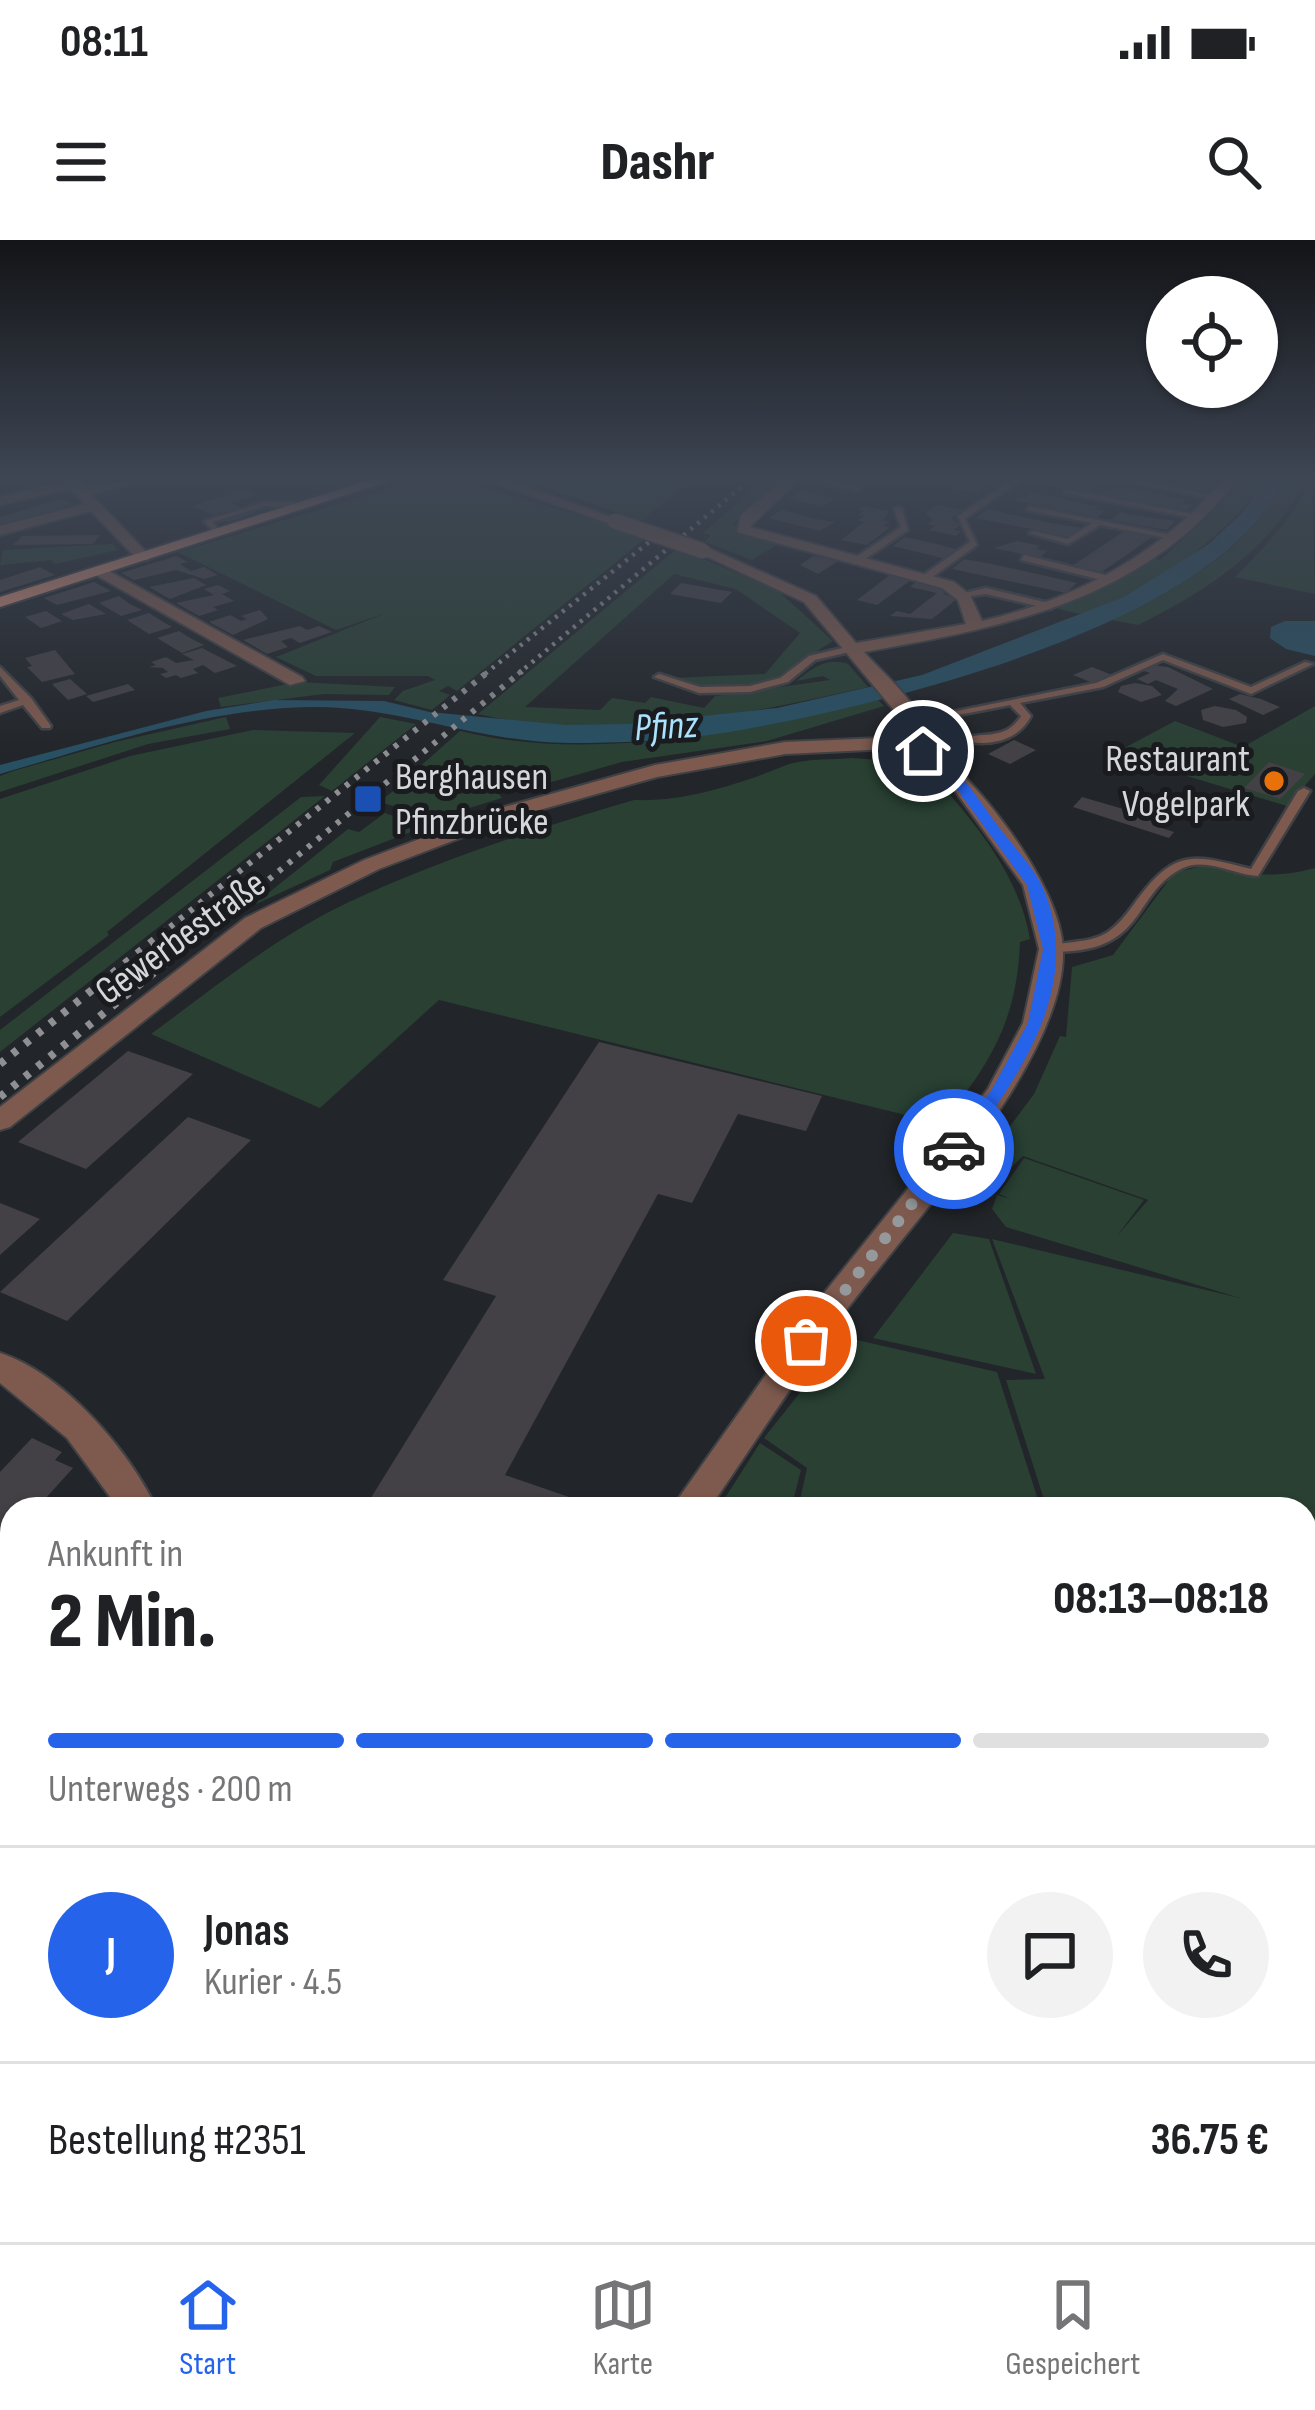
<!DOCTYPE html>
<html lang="de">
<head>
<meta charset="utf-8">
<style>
	body { margin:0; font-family:"Sofia Sans Condensed",sans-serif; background:#f2f2f2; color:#202124; height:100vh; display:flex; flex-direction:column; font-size:45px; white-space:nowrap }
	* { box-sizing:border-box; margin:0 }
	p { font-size:39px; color:#757577 }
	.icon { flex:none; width:66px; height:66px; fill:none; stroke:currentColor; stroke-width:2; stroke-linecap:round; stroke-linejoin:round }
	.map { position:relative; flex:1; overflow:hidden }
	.sheet { position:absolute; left:0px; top:1257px; width:1317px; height:747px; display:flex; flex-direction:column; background:#fff; border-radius:36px 36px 0 0; box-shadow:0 3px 9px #0004 }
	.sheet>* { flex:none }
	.controls { position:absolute; left:1146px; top:36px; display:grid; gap:24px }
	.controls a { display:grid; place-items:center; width:132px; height:132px; border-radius:50%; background:#fff; box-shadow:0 3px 9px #0004; font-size:60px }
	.pin { position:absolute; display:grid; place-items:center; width:102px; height:102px; color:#fff; margin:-51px; border:6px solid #fff; border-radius:50%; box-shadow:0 3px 12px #0007 }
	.courier { position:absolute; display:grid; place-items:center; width:120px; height:120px; margin:-60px; border:9px solid #2563eb; border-radius:50%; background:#fff; color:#222; box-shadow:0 3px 15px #0007 }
	.headline em { font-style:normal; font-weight:800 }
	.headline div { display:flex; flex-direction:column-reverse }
	.headline { display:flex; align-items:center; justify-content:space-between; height:204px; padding:0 48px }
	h1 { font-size:78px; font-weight:800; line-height:90px }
	.bar { display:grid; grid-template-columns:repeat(4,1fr); gap:18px 12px; align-content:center; height:144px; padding:0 48px }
	.bar i { height:15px; border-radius:9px; background:#e0e0e0 }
	.bar .selected { background:#2563eb }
	.bar p { grid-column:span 4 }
	.line { display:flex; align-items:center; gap:30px; padding:0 48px; border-top:3px solid #e0e0e0 }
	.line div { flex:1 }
	.round { display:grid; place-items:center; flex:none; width:126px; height:126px; border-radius:63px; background:#f2f2f2 }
	.status { display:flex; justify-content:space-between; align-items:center; height:84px; padding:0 60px; background:#fff; direction:ltr }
	.status svg { height:33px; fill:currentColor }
	header { display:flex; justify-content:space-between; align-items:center; height:156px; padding:0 48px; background:#fff; font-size:54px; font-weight:800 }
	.menu { display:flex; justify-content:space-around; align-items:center; height:168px; border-top:3px solid #e0e0e0; background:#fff; font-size:33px; color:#757577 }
	.menu a { display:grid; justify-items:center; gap:6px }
	.menu .selected { color:#2563eb }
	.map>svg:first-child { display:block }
</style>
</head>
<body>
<div class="status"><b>08:11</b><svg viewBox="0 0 49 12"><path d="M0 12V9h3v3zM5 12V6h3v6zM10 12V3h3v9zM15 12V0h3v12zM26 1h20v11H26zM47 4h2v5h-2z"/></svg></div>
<header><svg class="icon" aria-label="menu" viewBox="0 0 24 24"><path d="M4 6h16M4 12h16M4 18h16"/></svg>Dashr<svg class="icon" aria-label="search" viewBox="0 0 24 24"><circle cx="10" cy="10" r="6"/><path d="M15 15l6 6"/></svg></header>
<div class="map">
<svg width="1315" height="2002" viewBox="0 0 1315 2002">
	<rect width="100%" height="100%" fill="#222529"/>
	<path fill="#294033" d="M451 238 648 296 457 451 448 446 439 451 450 455 432 470 394 460 403 451 435 440 428 436H316L276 417 386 373 336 390 178 312 409 243Z
		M520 238H694L641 281Z
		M767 238H783L733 284 751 297 778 304 752 320 705 302 711 295 703 293Z
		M1242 238H1266C1243 280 1132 372 1084 374 1076 374 1064 370 1056 368L1152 318 1160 320 1212 273Z
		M1284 238H1306C1271 310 1208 350 1138 385L1111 380C1176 348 1255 309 1284 238Z
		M1312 238 1315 354 1235 337C1266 306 1293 278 1312 238Z
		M113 304 118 310 55 324 51 320 0 325 3 310Z
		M678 308 778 351 833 401 767 443 697 448 670 438 765 434 800 393 736 349 674 334 525 467 600 470 612 458 645 463 651 457 704 468 715 456 830 440 823 436 796 441C813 428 826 417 848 424L868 447C744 475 605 504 478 474Z
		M298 442 395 447 389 455 324 454 221 467 218 458Z
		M878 460 884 466 767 501 622 522 534 547 504 537H408L460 491C592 524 748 490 878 460Z
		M1315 466V534L1287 566 1113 514 1175 481 1243 507Z
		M226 477 230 489 148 504 0 552V536L13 531 115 502Z
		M380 477 416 484 332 551 319 545Z
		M253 490 355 493 107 692 109 695 0 777V559L130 516Z
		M852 518 922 523C968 575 1018 629 1030 699L1020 702C1017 782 990 823 942 884L439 760 320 868 151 794C214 748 278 695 349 662 441 619 538 588 634 560 685 562 739 544 784 526 803 518 831 520 852 518Z
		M496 539 524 550 513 546 497 551 502 558 437 578 379 562 402 544Z
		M325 556 0 812V790L301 557Z
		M385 573 424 587 333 622 330 630 252 666 348 589 359 592Z
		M1206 625C1246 635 1274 639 1315 628V1709L1305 1797V1269H1047L1006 1140 1045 1139 992 999 1240 1058 1006 987 992 969 997 955 1011 959 999 954 1024 918 1144 960 1117 996 1148 960 1023 916 972 965 953 963 1034 854 1060 796 1066 797 1072 727 1113 715 1174 633Z
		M953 993 989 999 1036 1134 873 1098Z
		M844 1097 997 1132 1041 1269H798L807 1228 764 1198Z
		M760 1203 801 1230 791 1269H718Z
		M555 1992H1283L1281 2002H558Z"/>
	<path fill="#285063" d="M1266 238H1284C1223 386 868 469 723 493 673 501 619 503 569 503 480 503 397 465 309 467 204 469 100 505 0 534V525L206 471 274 460 384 461 430 472 565 485 629 484 777 468 922 435 1124 357 1209 304 1244 271Z
		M1285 381H1315V416L1286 409 1270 398 1271 387Z"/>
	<path fill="#434146" d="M998 238 975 252 950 247 960 239Z
		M1042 238 1071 239 1096 244 1087 252 1036 243Z
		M1188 238H1216L1206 253 1179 248Z
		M1120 247 1186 260 1183 263 1193 265 1186 271 1101 254Z
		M246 250 256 255 230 263 256 273 228 282 192 266Z
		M801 251 812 254 835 259 822 267 788 258Z
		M1034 253 1098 267 1095 269 1105 271 1097 277 1013 260Z
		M61 259 73 264 0 287V277Z
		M937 265 962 270 951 278 960 285 954 290 961 291 956 296 929 290 935 286 927 284 933 280 925 273Z
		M864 266 889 271 883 280 889 282 883 286 890 287 867 305 841 300 864 282 858 280 864 276 858 275 864 271 858 270Z
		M987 269 1050 283 1082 288 1071 297 976 278Z
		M782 270 816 279 835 282 820 291 768 278Z
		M1120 272 1147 277 1175 281 1167 290 1111 280Z
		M1123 292 1152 297 1102 332 1072 326Z
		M100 295 93 304 13 305 22 296Z
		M905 297 932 303 958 310 946 319 893 306Z
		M1017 301 1040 306 1036 309 1047 311 1039 318 994 308Z
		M176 316 188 322 180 324 191 331 204 327 218 335 204 339 176 330 134 340 121 333Z
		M813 316 826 318 838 321 818 334 800 325Z
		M964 319 992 324 1077 343 1066 353 952 329Z
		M40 327 55 335 0 352V340Z
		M890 335 911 340 877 365 857 360Z
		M194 338 206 345 170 359 149 347Z
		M94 342 111 351 57 365 44 358Z
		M916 342 949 350 943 354 958 358 932 379 890 376 897 371 910 374 937 353 910 347Z
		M681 343 732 352 721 363 670 354Z
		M218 345 230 351 222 354 234 361 213 367 218 370 199 376 176 363 214 355 204 349Z
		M119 356 128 363 142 370 121 376 99 363Z
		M89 364 106 374 73 380 61 374Z
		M260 370 268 379 233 395 209 382 230 375 241 381 247 379 241 376Z
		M46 371 62 381 41 388 25 377Z
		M149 373 160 380 172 387 149 394 127 380Z
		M300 386 307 390 319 386 332 392 300 403 291 398 281 401 288 407 267 414 243 400Z
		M179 391 192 399 204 405 182 413 157 398Z
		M202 408 237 426 215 433 203 425 193 429 198 433 181 438 176 435 166 438 160 434 168 432 163 428 149 427 156 425 151 422 166 417 176 423 194 420 182 414Z
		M55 410 75 434 42 442 27 427 32 426 25 418Z
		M1152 425 1168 427 1213 449 1176 466 1165 461 1178 449 1156 440 1148 444 1137 439 1150 433 1141 430Z
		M1092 427 1112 435 1093 443 1073 435Z
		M70 439 87 454 68 460 52 444Z
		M1135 443 1152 446 1162 455 1141 462 1118 452 1121 446Z
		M128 444 135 450 93 462 86 456Z
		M1240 454 1261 459 1280 467 1263 475 1229 459Z
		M1215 466 1236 470 1247 477 1246 483 1223 487 1203 480 1201 470Z
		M1014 500 1036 510 1010 524 988 514Z
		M1269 522 1305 534 1280 559 1244 548Z
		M1082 557 1158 579 1152 585 1174 592 1169 598 1073 567Z
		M599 802 822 856 806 891 738 874 692 963 658 954 505 1235 604 1269H364L496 1056 443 1040Z
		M128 811 193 834 86 929 18 902Z
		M188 877 251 900 67 1081 0 1052Z
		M0 963 40 979 0 1015Z
		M32 1198 62 1212 55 1220 73 1228 36 1269H12V1295L0 1308V1232Z
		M12 1323V1502L0 1517V1336Z
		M12 1707V1779L0 1771V1722Z"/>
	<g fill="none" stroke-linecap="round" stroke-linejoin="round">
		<g stroke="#3f4145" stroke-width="5">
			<path id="service" d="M805 238H821L861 248 857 250Z
				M1015 238H1024L965 279 977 305 928 340H922V336L970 302 958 276Z
				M1113 238H1130L1222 258 1218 260Z
				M1066 249 1198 275 1202 277 1198 279 1063 253Z
				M265 262 310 263 314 265 310 267 265 266 213 282 221 294 217 296 204 281Z
				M1029 266 1171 295 1175 297 1171 299 1100 285 1068 304 1029 293 1033 291 1067 299 1092 283 1026 270Z
				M898 267 902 269 908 290 859 323H853V319L901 287 894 269Z
				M1024 315 1109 336 1110 338 1106 341 1021 320Z
				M986 348 1053 364 1055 366 1050 369 986 354 964 357 960 354Z
				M855 405 858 406V410L815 420 788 442 750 452 699 453 654 437 659 434 700 447 750 446 780 438 809 416Z
				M1163 414 1251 447 1305 422 1313 424 1251 454 1163 420 1103 447 1020 463 1031 476C1018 502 985 508 960 499 982 491 1005 502 1021 476L1010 465 912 484 907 481 1096 443Z
				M0 427 31 458 51 486 50 488H42L23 465 0 473V466L19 460 0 436Z
				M1304 548 1310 551 1258 636C1235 635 1206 617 1183 628 1135 651 1146 705 1072 711 1060 712 1054 713 1044 709 1064 699 1088 705 1108 692 1122 682 1130 669 1140 656 1177 607 1198 616 1251 629L1298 551Z"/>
		</g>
		<g stroke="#3f4145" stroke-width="4">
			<path id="minor" d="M61 238H76L84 247 150 238 91 254 148 314V320H138L91 271 0 295V286L85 264 70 249 0 265V257L64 242Z
				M481 238H502L622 281 610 284Z
				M784 238H800L750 287 954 342 970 355 982 381C1076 359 1162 314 1224 238H1238C1146 360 1006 387 864 412 883 434 928 469 924 500 975 537 1060 643 1063 709 1067 822 904 990 839 1080 794 1142 752 1206 709 1269H671L817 1062 988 849 1023 783 1039 709 1023 645 940 530 910 508 785 514 657 537 518 576 379 629 261 688 10 887 0 890V867L245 678 364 620 504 567 655 525 785 502 905 497 898 475 804 362 695 311 708 308 816 356 856 403 966 384 958 360 942 348 737 292 741 275Z
				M100 326 302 437 305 441 290 445 94 334 92 331Z
				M0 1113C64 1134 128 1209 157 1269H119L67 1198 0 1143Z
				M301 1992H354L349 2002H297Z
				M492 1992H544L547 2002H495Z"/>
		</g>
		<g stroke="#3f4145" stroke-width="4">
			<path id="primary" d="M376 238H398L0 367V357Z"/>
		</g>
		<use href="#service" fill="#7e5a4e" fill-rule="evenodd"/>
		<use href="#minor" fill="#7e5a4e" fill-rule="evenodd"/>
		<use href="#primary" fill="#d88e75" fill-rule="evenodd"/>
		<path stroke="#8e9093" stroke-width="4.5" stroke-dasharray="3 6" stroke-linecap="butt" d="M485 434 653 299
			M518 434 752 238"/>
		<path stroke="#8e9093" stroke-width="6" stroke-dasharray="4.5 8" stroke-linecap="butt" d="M170 687 489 431
			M211 687 522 431"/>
		<path stroke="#8e9093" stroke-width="8" stroke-dasharray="6 10" stroke-linecap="butt" d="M0 824 174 684
			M0 857 214 684"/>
		<path stroke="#8e9093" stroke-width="14" stroke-dasharray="9 18" stroke-linecap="butt" d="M1305 1963 1315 1873
			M1301 2002 1302 1992"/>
		<g stroke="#3f4145" stroke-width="18" stroke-linecap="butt">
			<path id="minor-bridge" d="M615 281 703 311"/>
		</g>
		<use href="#minor-bridge" stroke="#7e5a4e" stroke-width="15"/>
	</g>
	<linearGradient id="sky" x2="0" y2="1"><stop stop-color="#131417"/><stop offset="0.46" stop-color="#3e4654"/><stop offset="1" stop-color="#3e4654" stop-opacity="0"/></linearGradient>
	<rect width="1315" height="519" fill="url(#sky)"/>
	<path fill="#2563eb" d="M923 507C957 522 976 557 998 586 1012 605 1032 625 1042 646 1086 744 1019 838 961 914L954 916 945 909 991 851 1028 783 1043 709 1027 645 942 529 918 514Z"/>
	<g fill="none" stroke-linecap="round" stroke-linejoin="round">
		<path stroke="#96999b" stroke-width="12" stroke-dasharray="0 21.6" d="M806 1101 954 909"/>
	</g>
	<circle fill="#e8710a" stroke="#191b1f" stroke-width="4.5" cx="1274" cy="541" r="12"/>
	<rect fill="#1a4fb4" stroke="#191b1f" stroke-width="4.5" x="353" y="544" width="30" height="30" rx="6"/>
	<g text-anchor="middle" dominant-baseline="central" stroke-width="10" stroke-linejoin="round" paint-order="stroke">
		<g font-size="39" font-style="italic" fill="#abe2fe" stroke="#191b1f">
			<text transform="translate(666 487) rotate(-3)">Pfinz</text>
		</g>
		<g font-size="39" fill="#d5d7d9" stroke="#191b1f" text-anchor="end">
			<text x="1250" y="519">Restaurant<tspan x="1250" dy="45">Vogelpark</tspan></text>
			<text x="395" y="537" text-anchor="start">Berghausen<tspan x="395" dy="45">Pfinzbrücke</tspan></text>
		</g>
		<g font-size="39" fill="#d5d7d9" stroke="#191b1f">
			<text transform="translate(181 698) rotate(-36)">Gewerbestraße</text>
		</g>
	</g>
</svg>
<div class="controls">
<a><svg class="icon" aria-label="locate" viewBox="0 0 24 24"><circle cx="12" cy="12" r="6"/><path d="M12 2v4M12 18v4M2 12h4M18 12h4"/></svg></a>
</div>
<div class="pin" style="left:806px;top:1101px;background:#ea580c"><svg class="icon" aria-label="bag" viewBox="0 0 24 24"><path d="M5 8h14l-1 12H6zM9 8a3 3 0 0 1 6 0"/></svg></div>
<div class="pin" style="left:923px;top:511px;background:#1f2937"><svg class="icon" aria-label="home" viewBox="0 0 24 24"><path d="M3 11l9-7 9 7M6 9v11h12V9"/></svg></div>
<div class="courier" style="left:954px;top:909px"><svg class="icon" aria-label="car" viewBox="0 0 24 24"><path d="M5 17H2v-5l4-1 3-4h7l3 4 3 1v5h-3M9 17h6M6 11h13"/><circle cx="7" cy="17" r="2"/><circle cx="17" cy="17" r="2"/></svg></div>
<section class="sheet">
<div class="headline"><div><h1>2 Min.</h1><p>Ankunft in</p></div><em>08:13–08:18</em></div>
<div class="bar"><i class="selected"></i><i class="selected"></i><i class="selected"></i><i></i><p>Unterwegs · 200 m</p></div>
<div class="line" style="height:216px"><b class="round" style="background:#2563eb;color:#fff">J</b><div><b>Jonas</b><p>Kurier · 4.5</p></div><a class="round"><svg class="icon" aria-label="chat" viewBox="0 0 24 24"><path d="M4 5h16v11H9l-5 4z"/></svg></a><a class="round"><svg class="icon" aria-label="phone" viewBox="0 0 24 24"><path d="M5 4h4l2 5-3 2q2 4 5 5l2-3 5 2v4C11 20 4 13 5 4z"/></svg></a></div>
<div class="line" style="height:156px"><div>Bestellung #2351</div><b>36.75 €</b></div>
</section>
</div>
<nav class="menu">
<a class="selected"><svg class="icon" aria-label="home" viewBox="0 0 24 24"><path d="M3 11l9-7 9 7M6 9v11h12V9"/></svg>Start</a>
<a><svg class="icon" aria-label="map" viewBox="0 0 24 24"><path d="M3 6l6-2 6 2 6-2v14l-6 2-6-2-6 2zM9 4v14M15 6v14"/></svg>Karte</a>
<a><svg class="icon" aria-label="saved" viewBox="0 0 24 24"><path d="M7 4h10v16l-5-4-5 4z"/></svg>Gespeichert</a>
</nav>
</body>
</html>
